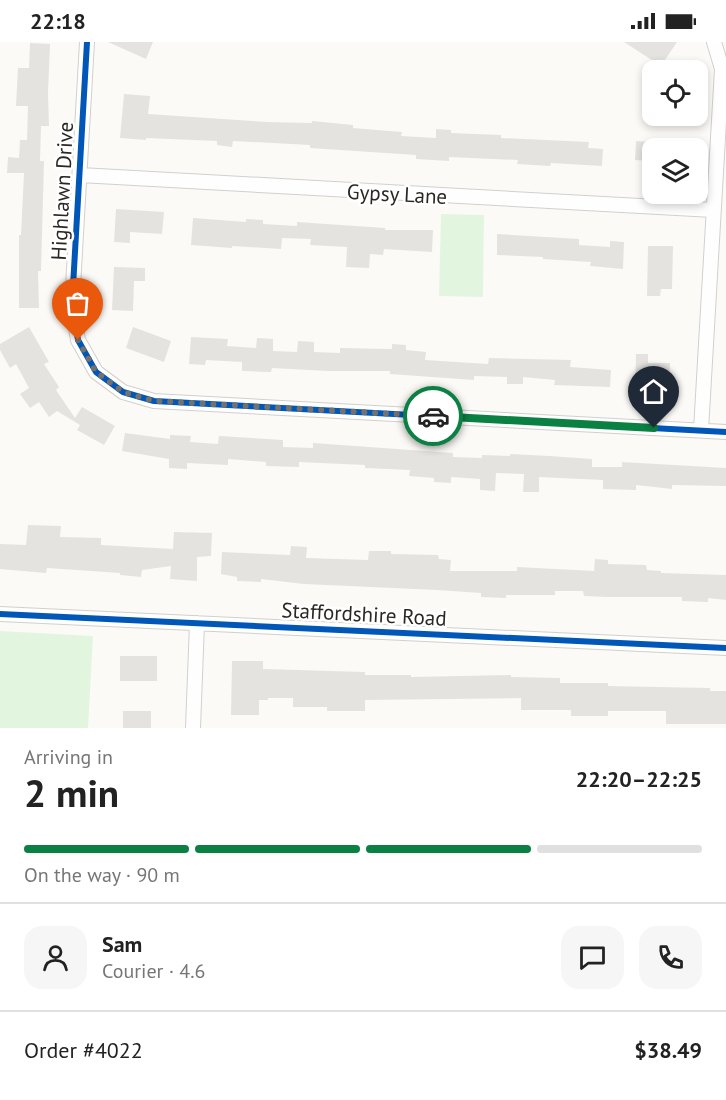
<!DOCTYPE html>
<html lang="en">
<head>
<meta charset="utf-8">
<style>
	body { margin:0; font-family:"PT Sans",sans-serif; background:#f6f6f6; color:#222; height:100vh; display:flex; flex-direction:column; font-size:22px; white-space:nowrap }
	* { box-sizing:border-box; margin:0 }
	p { font-size:20px; color:#767676 }
	.icon { flex:none; width:33px; height:33px; fill:none; stroke:currentColor; stroke-width:2; stroke-linecap:round; stroke-linejoin:round }
	.map { position:relative; height:686px; overflow:hidden }
	.side { display:flex; flex-direction:column; background:#fff; flex:1 }
	.side>* { flex:none }
	.tools { position:absolute; left:642px; top:18px; display:grid; gap:12px }
	.tools a { display:grid; place-items:center; width:66px; height:66px; border-radius:12px; background:#fff; box-shadow:0 3px 9px #0003; font-size:30px }
	.pin { position:absolute; display:grid; place-items:center; width:51px; height:51px; color:#fff; margin:-62px -26px; border-radius:50% 50% 50% 0; rotate:-45deg; box-shadow:0 0 6px #0007 }
	.pin .icon { rotate:45deg }
	.courier { position:absolute; display:grid; place-items:center; width:60px; height:60px; margin:-30px; border:4px solid #0b8043; border-radius:50%; background:#fff; color:#222; box-shadow:0 2px 8px #0007 }
	.head em { font-style:normal; font-weight:600 }
	.head div { display:flex; flex-direction:column-reverse }
	.head { display:flex; align-items:center; justify-content:space-between; height:102px; padding:0 24px }
	h1 { font-size:39px; font-weight:600; line-height:45px }
	.bar { display:grid; grid-template-columns:repeat(4,1fr); gap:9px 6px; align-content:center; height:72px; padding:0 24px }
	.bar i { height:8px; border-radius:4px; background:#e0e0e0 }
	.bar .current { background:#0b8043 }
	.bar p { grid-column:span 4 }
	.line { display:flex; align-items:center; gap:15px; padding:0 24px; border-top:2px solid #e0e0e0 }
	.line div { flex:1 }
	.round { display:grid; place-items:center; flex:none; width:63px; height:63px; border-radius:18px; background:#f6f6f6 }
	.status { display:flex; justify-content:space-between; align-items:center; height:42px; padding:0 30px; background:#fff; direction:ltr }
	.status svg { height:16px; fill:currentColor }
	.map>svg:first-child { display:block }
</style>
</head>
<body>
<div class="status"><b>22:18</b><svg viewBox="0 0 49 12"><path d="M0 12V9h3v3zM5 12V6h3v6zM10 12V3h3v9zM15 12V0h3v12zM26 1h20v11H26zM47 4h2v5h-2z"/></svg></div>
<div class="map">
<svg width="726" height="686" viewBox="0 0 726 686">
	<rect width="100%" height="100%" fill="#fcfaf6"/>
	<path fill="#e2f6df" d="M441 172 484 173 483 255 439 254Z
		M0 589 93 594 88 686H0Z"/>
	<path fill="#e5e3e0" d="M108 0H153L146 17Z
		M624 0H677L661 24Z
		M30 1 50 2 48 51 49 84H41L40 119H44L41 229H38L39 266H19V193H21L24 131H7L8 115 19 116 20 98H27L28 64H16L18 26H29Z
		M124 52 150 54 148 72 267 80 312 81V79L353 83V86L402 90 401 94 436 96V87L451 88V91L501 93V96L589 100 588 106 603 107 602 124 551 121 550 124 517 122 518 118 449 115V119L416 117V113L310 106V103L233 99 232 105 217 103V99L146 96V98L120 96Z
		M636 99 652 100V119L635 118Z
		M116 167 164 170 162 192 130 190V201L114 200Z
		M193 176 246 180V177L263 178V182L297 184V180L385 186V188H433L432 210 384 207 383 213 370 212 369 226 346 225 347 205 310 203 311 197 282 196 281 207 232 204V206L191 203Z
		M497 192 579 197V203L610 205V199L624 200 623 227 590 224 591 220 543 217V215L497 213Z
		M648 204H673L672 247H661L660 254H647Z
		M114 225 145 226V239H134L133 269 112 268Z
		M29 285 49 320 44 322 59 345 56 348 75 376 82 365 115 384 104 403 77 388 80 383 57 369 49 375 39 360 30 366 20 352 29 346 16 322 10 326 0 308V302Z
		M133 285 171 299 164 320 126 306Z
		M191 295 228 297 227 304 256 306 257 296 273 297V309L297 310 298 299 314 300V310L340 311V306L392 307V302L406 303V308L426 310 425 318 488 322 489 316 571 318 570 325 611 328 610 345 554 343 555 338 523 335V342H507V335L474 334V338L390 332V329H328L272 326 271 330 242 329V320L206 318 205 323 189 322Z
		M636 312H648V321H670L669 345H647V356H635Z
		M125 391 170 397V393L191 394 190 400 218 402 219 394 283 398V405L313 406V401L453 411V415L482 416V413L510 414V412L549 414 592 417V425H622V420L726 426V444L672 443V447L636 443V448L603 447V438L539 435V450H523L524 432 496 431 495 449 480 448V437L451 435V441L434 440V436L409 434 410 428 365 426V423L299 420V425L266 424V420L228 417V423L187 421V427L169 426V417L122 409Z
		M28 483 61 484 60 495 101 496V503L173 507 174 490 212 491 211 514 197 515V539L170 537 171 524 142 528 141 535 120 533V531L47 526 46 531 0 527V502L26 503Z
		M291 504 307 505 306 516 368 518 369 509H391V512L438 513 439 517 451 518 450 529H517V525L594 529 595 517 608 518V522L646 523 647 528 661 529V531L726 533V558L708 556V560L682 559V555H607L584 554 583 549H555V553H506V556L481 555V551L437 548 304 542 261 537V540L237 539V535L221 532 222 510 290 513Z
		M120 614H157V639H120Z
		M232 619H263V627L365 630V633H411V635L511 633V635L560 636V641H608V644L710 646V649H726V682H666V669H608V674H571V668H521V656L365 658V669H327V665H293V656H268V658H259V673H231Z
		M123 669H151V686H123Z"/>
	<g fill="none" stroke-linecap="round" stroke-linejoin="round">
		<g stroke="#d2d0cd" stroke-width="16">
			<path id="street" d="M87 0 72 262 78 298 96 330 123 350 154 359 726 390
				M80 133 713 168
				M701 388 722 27 714 0
				M0 572 726 606
				M193 686 197 581"/>
		</g>
		<use href="#street" stroke="#fffefe" stroke-width="14"/>
		<g stroke="#fff" stroke-width="10">
			<path id="cycleway" d="M87 0 72 262 78 298 96 330 123 350 154 359 726 390
				M0 572 726 606"/>
		</g>
		<use href="#cycleway" stroke="#0057b8" stroke-width="6"/>
	</g>
	<g fill="none" stroke-linecap="round" stroke-linejoin="round">
		<path stroke="#74726e" stroke-width="6" stroke-dasharray="0 10.8" d="M78 298 96 330 123 350 154 359 433 374"/>
		<path stroke="#0b8043" stroke-width="8" d="M433 374 654 386"/>
	</g>
	<g text-anchor="middle" dominant-baseline="central" stroke-width="5" stroke-linejoin="round" paint-order="stroke">
		<g font-size="21" fill="#2a2824" stroke="#fff">
			<text transform="translate(62 149) rotate(-87)">Highlawn Drive</text>
			<text transform="translate(397 152) rotate(3)">Gypsy Lane</text>
			<text transform="translate(364 572) rotate(3)">Staffordshire Road</text>
		</g>
	</g>
</svg>
<div class="tools">
<a><svg class="icon" aria-label="locate" viewBox="0 0 24 24"><circle cx="12" cy="12" r="6"/><path d="M12 2v4M12 18v4M2 12h4M18 12h4"/></svg></a>
<a><svg class="icon" aria-label="layers" viewBox="0 0 24 24"><path d="M12 4l9 5-9 5-9-5zM3 14l9 5 9-5"/></svg></a>
</div>
<div class="pin" style="left:78px;top:298px;background:#ea580c"><svg class="icon" aria-label="bag" viewBox="0 0 24 24"><path d="M5 8h14l-1 12H6zM9 8a3 3 0 0 1 6 0"/></svg></div>
<div class="pin" style="left:654px;top:386px;background:#1f2937"><svg class="icon" aria-label="home" viewBox="0 0 24 24"><path d="M3 11l9-7 9 7M6 9v11h12V9"/></svg></div>
<div class="courier" style="left:433px;top:374px"><svg class="icon" aria-label="car" viewBox="0 0 24 24"><path d="M5 17H2v-5l4-1 3-4h7l3 4 3 1v5h-3M9 17h6M6 11h13"/><circle cx="7" cy="17" r="2"/><circle cx="17" cy="17" r="2"/></svg></div>
</div>
<section class="side">
<div class="head"><div><h1>2 min</h1><p>Arriving in</p></div><em>22:20–22:25</em></div>
<div class="bar"><i class="current"></i><i class="current"></i><i class="current"></i><i></i><p>On the way · 90 m</p></div>
<div class="line" style="height:108px"><a class="round"><svg class="icon" aria-label="person" viewBox="0 0 24 24"><circle cx="12" cy="8" r="4"/><path d="M4 21q1-7 8-7t8 7"/></svg></a><div><b>Sam</b><p>Courier · 4.6</p></div><a class="round"><svg class="icon" aria-label="chat" viewBox="0 0 24 24"><path d="M4 5h16v11H9l-5 4z"/></svg></a><a class="round"><svg class="icon" aria-label="phone" viewBox="0 0 24 24"><path d="M5 4h4l2 5-3 2q2 4 5 5l2-3 5 2v4C11 20 4 13 5 4z"/></svg></a></div>
<div class="line" style="height:78px"><div>Order #4022</div><b>$38.49</b></div>
</section>
</body>
</html>
